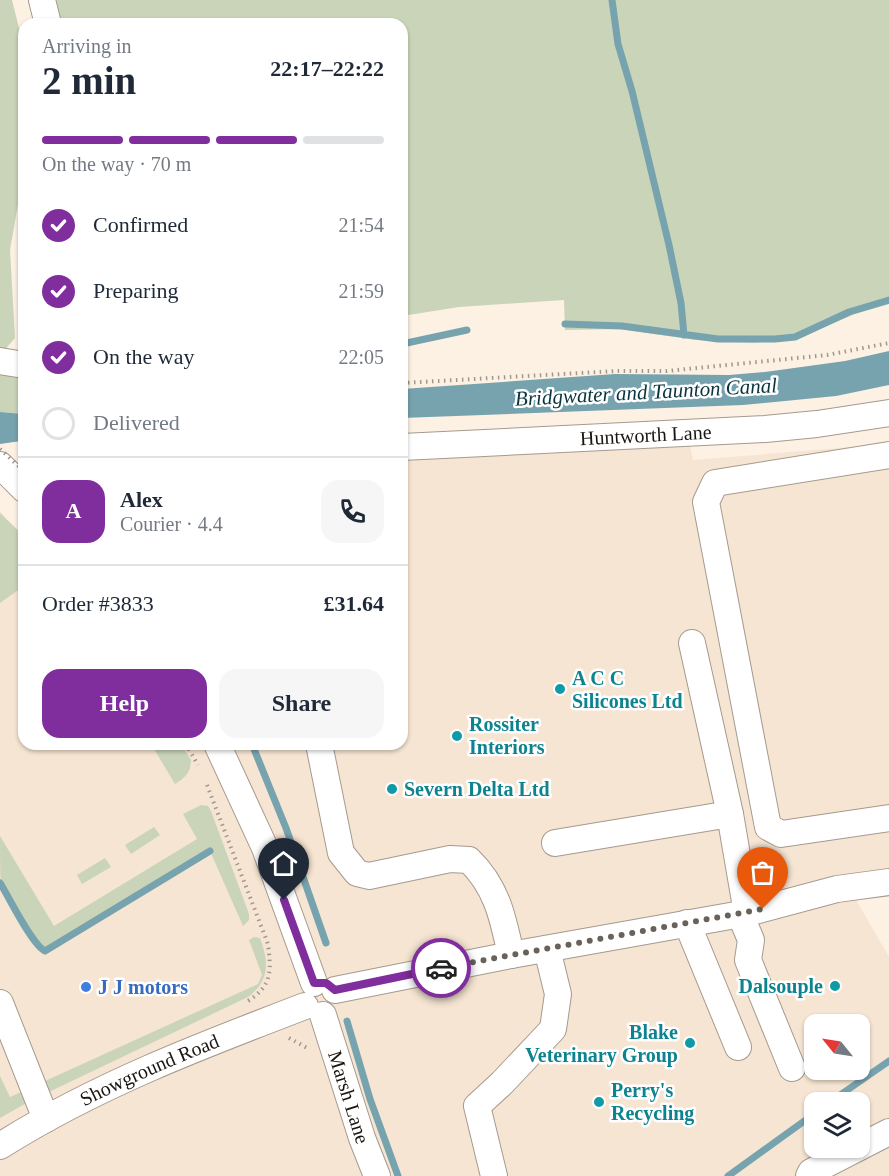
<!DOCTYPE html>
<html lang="en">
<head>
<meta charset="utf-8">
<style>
	body { margin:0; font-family:Georgia,serif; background:#f6f6f7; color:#1f2937; height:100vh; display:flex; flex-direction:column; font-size:22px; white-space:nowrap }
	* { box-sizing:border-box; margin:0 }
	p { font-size:20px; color:#747a83 }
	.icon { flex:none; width:33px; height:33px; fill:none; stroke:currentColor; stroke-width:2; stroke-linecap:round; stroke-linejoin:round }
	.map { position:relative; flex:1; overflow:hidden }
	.details { position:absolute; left:18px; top:18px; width:390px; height:732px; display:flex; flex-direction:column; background:#fff; border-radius:18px; box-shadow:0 2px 4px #0004 }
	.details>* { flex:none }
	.needle { width:39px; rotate:300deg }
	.buttons { position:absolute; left:804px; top:1014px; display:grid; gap:12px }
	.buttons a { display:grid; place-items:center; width:66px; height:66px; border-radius:12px; background:#fff; box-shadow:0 2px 4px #0004; font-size:30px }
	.pin { position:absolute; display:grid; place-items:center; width:51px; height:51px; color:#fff; margin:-62px -26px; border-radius:50% 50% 50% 0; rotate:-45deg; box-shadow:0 0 6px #0007 }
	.pin .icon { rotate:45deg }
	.courier { position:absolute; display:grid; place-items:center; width:60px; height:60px; margin:-30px; border:4px solid #802d9d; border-radius:50%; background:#fff; color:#222; box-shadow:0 2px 8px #0007 }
	.summary em { font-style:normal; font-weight:600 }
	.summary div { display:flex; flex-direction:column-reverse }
	.summary { display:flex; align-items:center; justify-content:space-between; height:102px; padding:0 24px }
	h1 { font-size:39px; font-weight:600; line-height:45px }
	.bar { display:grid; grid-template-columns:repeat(4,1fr); gap:9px 6px; align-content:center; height:72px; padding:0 24px }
	.bar i { height:8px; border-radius:4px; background:#e0e1e3 }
	.bar .on { background:#802d9d }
	.bar p { grid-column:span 4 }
	.line { display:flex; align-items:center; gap:15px; padding:0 24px; border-top:2px solid #e0e1e3 }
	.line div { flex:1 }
	.round { display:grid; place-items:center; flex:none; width:63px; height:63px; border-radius:18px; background:#f6f6f7 }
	ol { padding:0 24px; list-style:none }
	li { display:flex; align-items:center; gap:18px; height:66px }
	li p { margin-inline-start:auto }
	li .icon { padding:6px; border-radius:50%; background:#802d9d; color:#fff; stroke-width:4 }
	li:last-child { color:#747a83 }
	li i { width:33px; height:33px; border:3px solid #e0e1e3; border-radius:50% }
	.cta { display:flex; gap:12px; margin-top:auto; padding:12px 24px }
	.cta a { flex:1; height:69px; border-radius:18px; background:#802d9d; color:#fff; font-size:24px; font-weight:600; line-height:69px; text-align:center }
	.cta a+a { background:#f6f6f7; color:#1f2937 }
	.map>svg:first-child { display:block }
</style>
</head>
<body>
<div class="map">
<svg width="889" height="1176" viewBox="0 0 889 1176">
	<rect width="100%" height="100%" fill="#fdf1e4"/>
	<path fill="#f6e5d2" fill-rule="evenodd" d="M688 435 693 460 889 444V893L855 898 889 957V1176H0V511L24 541V744H402V447ZM814 1024H860V1070H814ZM814 1102H860V1148H814Z"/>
	<path fill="#c9d4b9" d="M0 0H12L24 48V170L10 250 15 338 2 353H0Z
		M56 0H889V304L855 314 797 339 753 343 695 340 620 329 565 330 564 300 459 307 402 316V24H61Z
		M0 367 24 377V414L0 412Z
		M0 513 24 536V586L0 603Z
		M151 744H181L191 760C191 772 185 778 175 784Z
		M201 805 208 806 211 811 249 914V920L243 926 210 851 45 951C36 947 5 895 1 884 0 873 0 849 0 836L54 926 197 839 183 814Z
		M154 827 160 835 131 854 125 845Z
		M105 858 111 867 82 884 77 875Z
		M254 937 260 938C269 962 270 980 248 997L30 1101 0 1118V1076L10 1097 258 984 262 975 249 940Z"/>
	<path fill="#77a3af" d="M889 351V385L836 396 743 405 402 418V389L615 374 729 375 765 372 845 361Z
		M0 412 24 414V438L21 441 0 444Z"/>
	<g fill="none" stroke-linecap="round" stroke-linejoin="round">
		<path stroke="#77a3af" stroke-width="7" d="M612 0 618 44 632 91 669 245 681 303 684 335
			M565 324 622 326 718 339H775L795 337 849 312 889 300
			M402 344 467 330
			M252 744 286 828 326 943
			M0 883C9 897 32 945 45 951L210 851
			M347 1021 370 1099 398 1176
			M830 1102 889 1061
			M728 1176 814 1114"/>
		<g stroke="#a59a8e" stroke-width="28">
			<g id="minor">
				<path d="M42 0 48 24"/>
				<path d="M0 361 24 365"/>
				<path id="s1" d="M402 447 765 429 817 424 889 413"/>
				<path d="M889 455 715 483 706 502 768 827 781 834 889 818"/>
				<path d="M0 465 24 489"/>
				<path d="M692 643 730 814"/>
				<path d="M217 744 265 848 314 983"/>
				<path d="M319 744 341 853 357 873 369 876 450 859 469 860C497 887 503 918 511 955"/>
				<path d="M555 843 730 814 747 913"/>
				<path d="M740 914 751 940 748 960 792 1068"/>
				<path d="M687 923 738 1047"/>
				<path d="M335 990 511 955 747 913 837 889 889 882"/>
				<path d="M0 1003 46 1119"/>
				<path id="s2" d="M323 1015 362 1138 377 1176"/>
				<path id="s3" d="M0 1146C95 1086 200 1046 305 1006"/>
				<path d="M494 1176 477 1106 502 1083 553 1029 558 994 547 949"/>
				<path d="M809 1176 811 1172 889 1132"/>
			</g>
		</g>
		<path stroke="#a0978e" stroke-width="4" stroke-dasharray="1.5 4.5" stroke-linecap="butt" d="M402 383 616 371H667L827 355 889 343
			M186 744 198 765
			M207 785 268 944C271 970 273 985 248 1001
			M289 1038 309 1049"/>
		<use href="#minor" stroke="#fff" stroke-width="26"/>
		<path stroke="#a0978e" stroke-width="4" stroke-dasharray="1.5 4.5" stroke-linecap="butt" d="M0 449 24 471"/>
	</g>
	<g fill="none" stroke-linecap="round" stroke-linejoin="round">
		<path stroke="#69625b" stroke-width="6" stroke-dasharray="0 10.8" d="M441 968 763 909"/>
		<path stroke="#802d9d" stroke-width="8" d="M284 900 314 983H326L335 990 441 968"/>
	</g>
	<g fill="#0f9aa8" stroke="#fff" stroke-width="2">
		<circle cx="560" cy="689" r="6"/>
		<circle cx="457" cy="736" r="6"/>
		<circle cx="392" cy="789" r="6"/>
		<circle cx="835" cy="986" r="6"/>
		<circle cx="690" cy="1043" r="6"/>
		<circle cx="599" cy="1102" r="6"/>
	</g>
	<circle fill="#3f7fe0" stroke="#fff" stroke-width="2" cx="86" cy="987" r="6"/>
	<g text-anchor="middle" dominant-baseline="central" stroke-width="5" stroke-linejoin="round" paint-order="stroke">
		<g font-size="20" fill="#191511" stroke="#fff">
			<text stroke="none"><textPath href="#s1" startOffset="244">Huntworth Lane</textPath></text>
			<text stroke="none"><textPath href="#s3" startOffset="168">Showground Road</textPath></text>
			<text stroke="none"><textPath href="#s2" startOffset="86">Marsh Lane</textPath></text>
		</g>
		<g font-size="20" font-weight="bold" fill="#0d838f" stroke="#fff" text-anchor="start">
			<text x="572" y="678">A C C<tspan x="572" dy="23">Silicones Ltd</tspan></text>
			<text x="469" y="724">Rossiter<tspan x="469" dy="23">Interiors</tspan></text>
			<text x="404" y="789">Severn Delta Ltd</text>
			<text x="823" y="986" text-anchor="end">Dalsouple</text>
			<text x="678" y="1032" text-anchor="end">Blake<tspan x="678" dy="23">Veterinary Group</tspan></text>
			<text x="611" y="1090">Perry's<tspan x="611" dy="23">Recycling</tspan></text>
		</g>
		<g font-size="20" font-weight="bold" fill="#366cbe" stroke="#fff" text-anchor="start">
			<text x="98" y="987">J J motors</text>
		</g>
		<g font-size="21" font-style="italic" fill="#09343e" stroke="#fff">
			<text transform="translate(646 392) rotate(-3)">Bridgwater and Taunton Canal</text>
		</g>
	</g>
</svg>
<div class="buttons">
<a><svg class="needle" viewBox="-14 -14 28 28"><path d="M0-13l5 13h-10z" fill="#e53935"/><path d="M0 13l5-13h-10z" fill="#747a83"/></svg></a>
<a><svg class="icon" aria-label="layers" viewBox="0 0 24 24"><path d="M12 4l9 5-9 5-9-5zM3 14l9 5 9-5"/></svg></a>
</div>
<div class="pin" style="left:763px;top:909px;background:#ea580c"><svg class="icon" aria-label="bag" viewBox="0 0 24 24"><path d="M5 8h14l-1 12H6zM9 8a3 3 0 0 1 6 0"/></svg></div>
<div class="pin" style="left:284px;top:900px;background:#1f2937"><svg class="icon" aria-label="home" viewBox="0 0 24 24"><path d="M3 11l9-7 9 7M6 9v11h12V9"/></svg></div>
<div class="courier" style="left:441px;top:968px"><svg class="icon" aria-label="car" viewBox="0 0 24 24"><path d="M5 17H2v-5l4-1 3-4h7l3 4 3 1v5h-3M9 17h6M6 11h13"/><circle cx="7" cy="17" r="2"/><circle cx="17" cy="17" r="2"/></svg></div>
<section class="details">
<div class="summary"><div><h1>2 min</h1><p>Arriving in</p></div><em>22:17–22:22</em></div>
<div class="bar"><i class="on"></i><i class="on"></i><i class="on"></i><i></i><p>On the way · 70 m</p></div>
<ol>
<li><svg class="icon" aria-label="check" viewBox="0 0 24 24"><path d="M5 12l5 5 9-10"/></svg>Confirmed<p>21:54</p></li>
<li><svg class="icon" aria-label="check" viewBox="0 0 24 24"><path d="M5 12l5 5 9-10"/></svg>Preparing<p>21:59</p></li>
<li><svg class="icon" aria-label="check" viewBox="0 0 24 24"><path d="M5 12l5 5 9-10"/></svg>On the way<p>22:05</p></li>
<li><i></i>Delivered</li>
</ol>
<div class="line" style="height:108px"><b class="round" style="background:#802d9d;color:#fff">A</b><div><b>Alex</b><p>Courier · 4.4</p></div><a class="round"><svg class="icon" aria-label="phone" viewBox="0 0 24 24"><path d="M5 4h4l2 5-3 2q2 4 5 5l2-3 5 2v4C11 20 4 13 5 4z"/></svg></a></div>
<div class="line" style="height:78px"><div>Order #3833</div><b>£31.64</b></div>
<div class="cta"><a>Help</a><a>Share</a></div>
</section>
</div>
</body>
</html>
